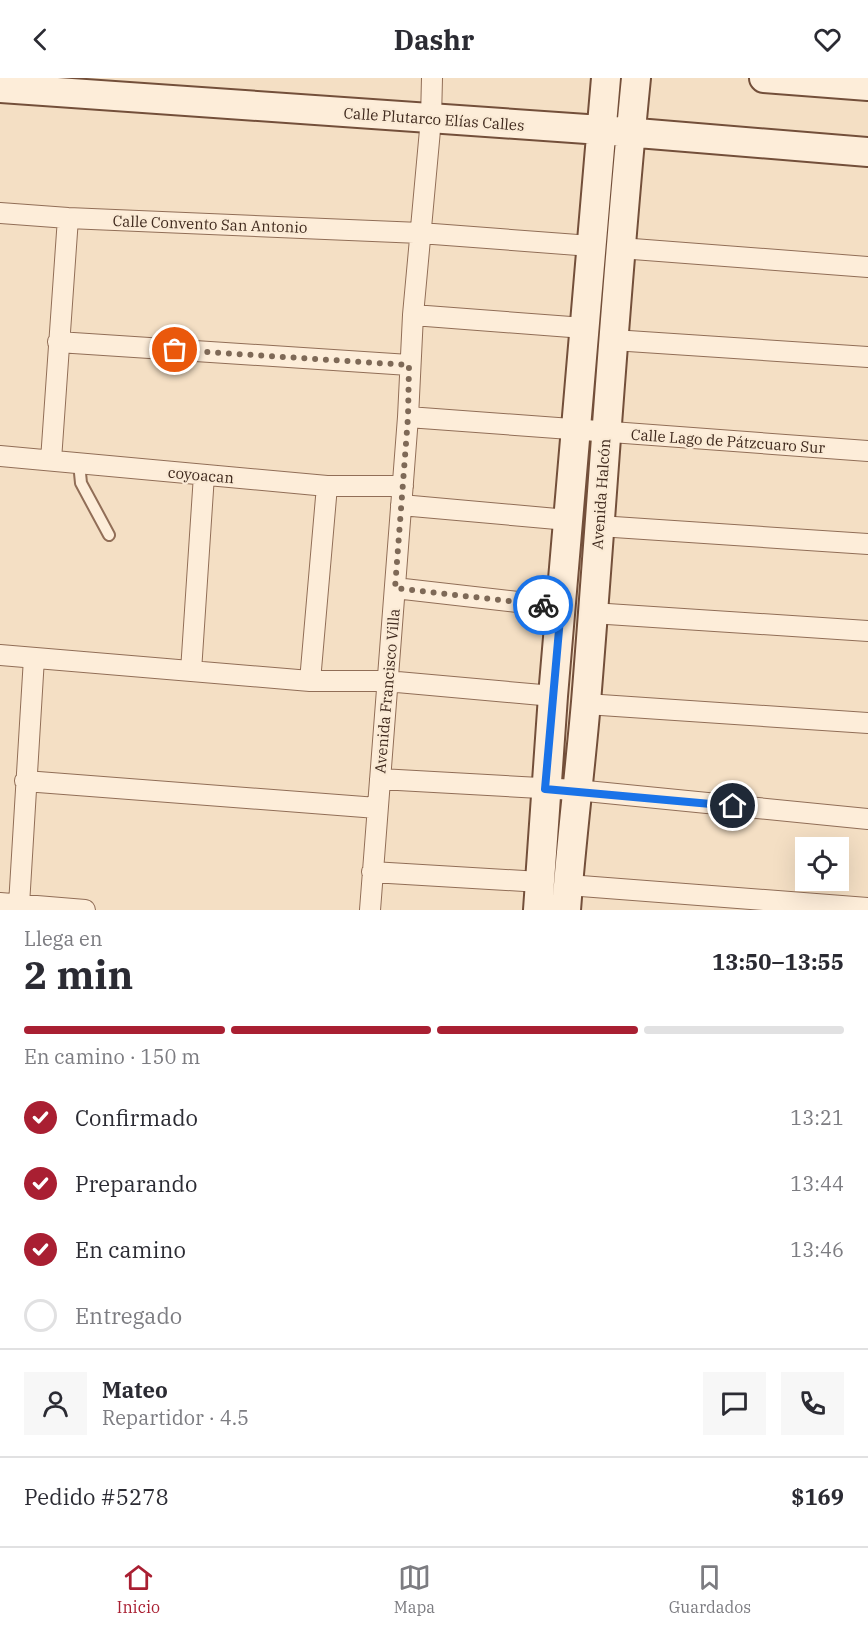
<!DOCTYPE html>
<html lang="es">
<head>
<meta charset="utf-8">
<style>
	body { margin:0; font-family:"IBM Plex Serif",serif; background:#f7f7f7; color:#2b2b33; height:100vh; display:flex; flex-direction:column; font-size:22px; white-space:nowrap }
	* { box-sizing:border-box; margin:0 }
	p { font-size:20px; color:#7c7c81 }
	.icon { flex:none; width:33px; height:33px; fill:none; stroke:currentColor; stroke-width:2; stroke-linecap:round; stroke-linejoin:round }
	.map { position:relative; height:832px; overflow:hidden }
	.panel { display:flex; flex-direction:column; background:#fff; flex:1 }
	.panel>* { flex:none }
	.fabs { position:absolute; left:795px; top:759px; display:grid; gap:12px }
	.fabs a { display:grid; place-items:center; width:54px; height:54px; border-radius:0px; background:#fff; box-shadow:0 6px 24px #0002; font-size:30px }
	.pin { position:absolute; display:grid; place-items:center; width:51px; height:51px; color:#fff; margin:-26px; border:3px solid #fff; border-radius:50%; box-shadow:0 2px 6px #0007 }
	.courier { position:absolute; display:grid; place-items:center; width:60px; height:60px; margin:-30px; border:4px solid #1a73e8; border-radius:50%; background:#fff; color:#222; box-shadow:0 2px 8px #0007 }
	.overview em { font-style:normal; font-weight:700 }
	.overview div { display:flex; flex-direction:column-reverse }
	.overview { display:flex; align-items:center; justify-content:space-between; height:102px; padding:0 24px }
	h1 { font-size:39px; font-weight:700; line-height:45px }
	.bar { display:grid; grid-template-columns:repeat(4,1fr); gap:9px 6px; align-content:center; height:72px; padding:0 24px }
	.bar i { height:8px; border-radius:4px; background:#e1e1e2 }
	.bar .active { background:#a91f32 }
	.bar p { grid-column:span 4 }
	.line { display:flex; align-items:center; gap:15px; padding:0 24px; border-top:2px solid #e1e1e2 }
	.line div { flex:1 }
	.round { display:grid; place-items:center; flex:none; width:63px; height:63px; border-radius:0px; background:#f7f7f7 }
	ol { padding:0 24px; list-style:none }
	li { display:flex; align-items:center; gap:18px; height:66px }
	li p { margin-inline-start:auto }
	li .icon { padding:6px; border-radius:50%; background:#a91f32; color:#fff; stroke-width:4 }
	li:last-child { color:#7c7c81 }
	li i { width:33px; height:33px; border:3px solid #e1e1e2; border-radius:50% }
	header { display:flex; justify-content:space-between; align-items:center; height:78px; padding:0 24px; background:#fff; font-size:27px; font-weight:700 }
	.dock { display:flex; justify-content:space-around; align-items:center; height:84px; border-top:2px solid #e1e1e2; background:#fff; font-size:16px; color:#7c7c81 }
	.dock a { display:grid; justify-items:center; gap:3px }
	.dock .active { color:#a91f32 }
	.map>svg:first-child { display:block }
</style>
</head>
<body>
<header><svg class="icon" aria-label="back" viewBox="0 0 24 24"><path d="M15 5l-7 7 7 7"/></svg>Dashr<svg class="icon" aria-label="heart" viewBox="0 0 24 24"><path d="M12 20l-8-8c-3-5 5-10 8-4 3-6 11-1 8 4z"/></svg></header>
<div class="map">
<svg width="868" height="832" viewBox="0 0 868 832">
	<rect width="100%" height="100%" fill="#f4dfc4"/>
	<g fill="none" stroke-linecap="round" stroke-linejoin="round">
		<g stroke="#916e57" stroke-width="14">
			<path id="lane" d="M79 385 81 405 109 457"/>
		</g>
		<g stroke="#916e57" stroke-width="22">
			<path id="street" d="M0 135 68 140 420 155 591 168
				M620 170 868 189
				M413 237 584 250
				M613 262 868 279
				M58 264 409 287
				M408 339 868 373
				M0 378 327 408H403
				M51 382 68 140
				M401 427 568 442
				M599 448 868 466
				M395 510 561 529
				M592 535 868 553
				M0 577 310 603H386L553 618
				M191 593 204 397
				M310 603 327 408
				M586 626 868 645
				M380 701 576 712 868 741
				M25 703 377 730
				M372 794 540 804
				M568 807 868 830
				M0 825 85 832
				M19 827 34 580
				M370 832 408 339 413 237 431 41 432 0"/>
		</g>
		<g stroke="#734f3a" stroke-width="32">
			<path id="secondary" d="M764 0 868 8
				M0 10 601 52 868 74
				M538 832 553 618 606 0
				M566 832C571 763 580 694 586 624 603 416 615 208 636 0"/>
		</g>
		<use href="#lane" stroke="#fdedd9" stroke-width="10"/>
		<use href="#street" stroke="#fdedd9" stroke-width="20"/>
		<use href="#secondary" stroke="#fdedd9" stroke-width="28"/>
	</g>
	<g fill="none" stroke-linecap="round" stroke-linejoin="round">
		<path stroke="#7e6957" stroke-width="6" stroke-dasharray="0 10.8" d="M175 272 409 287 408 339 395 510 543 527"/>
		<path stroke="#1a73e8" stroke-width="8" d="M543 527 561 529 545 711 733 728"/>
	</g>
	<g text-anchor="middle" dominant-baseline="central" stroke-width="4.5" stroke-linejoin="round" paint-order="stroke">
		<g font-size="15" fill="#3f291d" stroke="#faead5">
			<text transform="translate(434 41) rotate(4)">Calle Plutarco Elías Calles</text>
			<text transform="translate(210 146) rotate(2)">Calle Convento San Antonio</text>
			<text transform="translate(728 363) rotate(4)">Calle Lago de Pátzcuaro Sur</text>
			<text transform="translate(201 397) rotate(5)">coyoacan</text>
			<text transform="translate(601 416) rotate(-86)">Avenida Halcón</text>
			<text transform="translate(387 613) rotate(-85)">Avenida Francisco Villa</text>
		</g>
	</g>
</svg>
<div class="fabs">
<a><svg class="icon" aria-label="locate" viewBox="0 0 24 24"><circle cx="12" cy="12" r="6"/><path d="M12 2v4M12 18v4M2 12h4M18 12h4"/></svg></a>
</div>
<div class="pin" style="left:175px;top:272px;background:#ea580c"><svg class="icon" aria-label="bag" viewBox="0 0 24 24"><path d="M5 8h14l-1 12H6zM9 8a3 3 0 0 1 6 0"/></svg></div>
<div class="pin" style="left:733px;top:728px;background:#1f2937"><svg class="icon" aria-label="home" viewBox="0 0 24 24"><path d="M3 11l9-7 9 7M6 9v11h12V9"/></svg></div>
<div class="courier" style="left:543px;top:527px"><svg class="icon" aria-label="bike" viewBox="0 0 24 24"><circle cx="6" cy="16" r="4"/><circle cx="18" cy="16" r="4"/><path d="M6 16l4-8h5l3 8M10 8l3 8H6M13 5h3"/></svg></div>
</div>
<section class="panel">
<div class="overview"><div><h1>2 min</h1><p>Llega en</p></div><em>13:50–13:55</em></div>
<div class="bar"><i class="active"></i><i class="active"></i><i class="active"></i><i></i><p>En camino · 150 m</p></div>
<ol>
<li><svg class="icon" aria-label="check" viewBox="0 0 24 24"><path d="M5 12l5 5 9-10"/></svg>Confirmado<p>13:21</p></li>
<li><svg class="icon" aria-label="check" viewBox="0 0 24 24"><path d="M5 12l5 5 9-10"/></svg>Preparando<p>13:44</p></li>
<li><svg class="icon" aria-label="check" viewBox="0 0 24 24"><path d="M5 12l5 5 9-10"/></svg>En camino<p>13:46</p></li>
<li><i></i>Entregado</li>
</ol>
<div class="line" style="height:108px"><a class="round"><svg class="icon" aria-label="person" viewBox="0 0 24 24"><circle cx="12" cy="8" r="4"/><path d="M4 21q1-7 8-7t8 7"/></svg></a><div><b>Mateo</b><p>Repartidor · 4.5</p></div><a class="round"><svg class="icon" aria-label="chat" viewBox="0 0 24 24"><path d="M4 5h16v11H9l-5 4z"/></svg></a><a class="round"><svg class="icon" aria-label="phone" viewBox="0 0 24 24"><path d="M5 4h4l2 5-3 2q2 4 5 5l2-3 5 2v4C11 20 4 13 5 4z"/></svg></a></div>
<div class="line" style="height:78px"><div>Pedido #5278</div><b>$169</b></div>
</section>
<nav class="dock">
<a class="active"><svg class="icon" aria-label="home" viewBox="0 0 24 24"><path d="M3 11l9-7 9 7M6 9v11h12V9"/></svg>Inicio</a>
<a><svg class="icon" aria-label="map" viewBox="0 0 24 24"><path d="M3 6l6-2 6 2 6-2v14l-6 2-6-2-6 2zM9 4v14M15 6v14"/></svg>Mapa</a>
<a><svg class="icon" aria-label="saved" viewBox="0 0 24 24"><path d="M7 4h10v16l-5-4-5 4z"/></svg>Guardados</a>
</nav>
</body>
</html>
